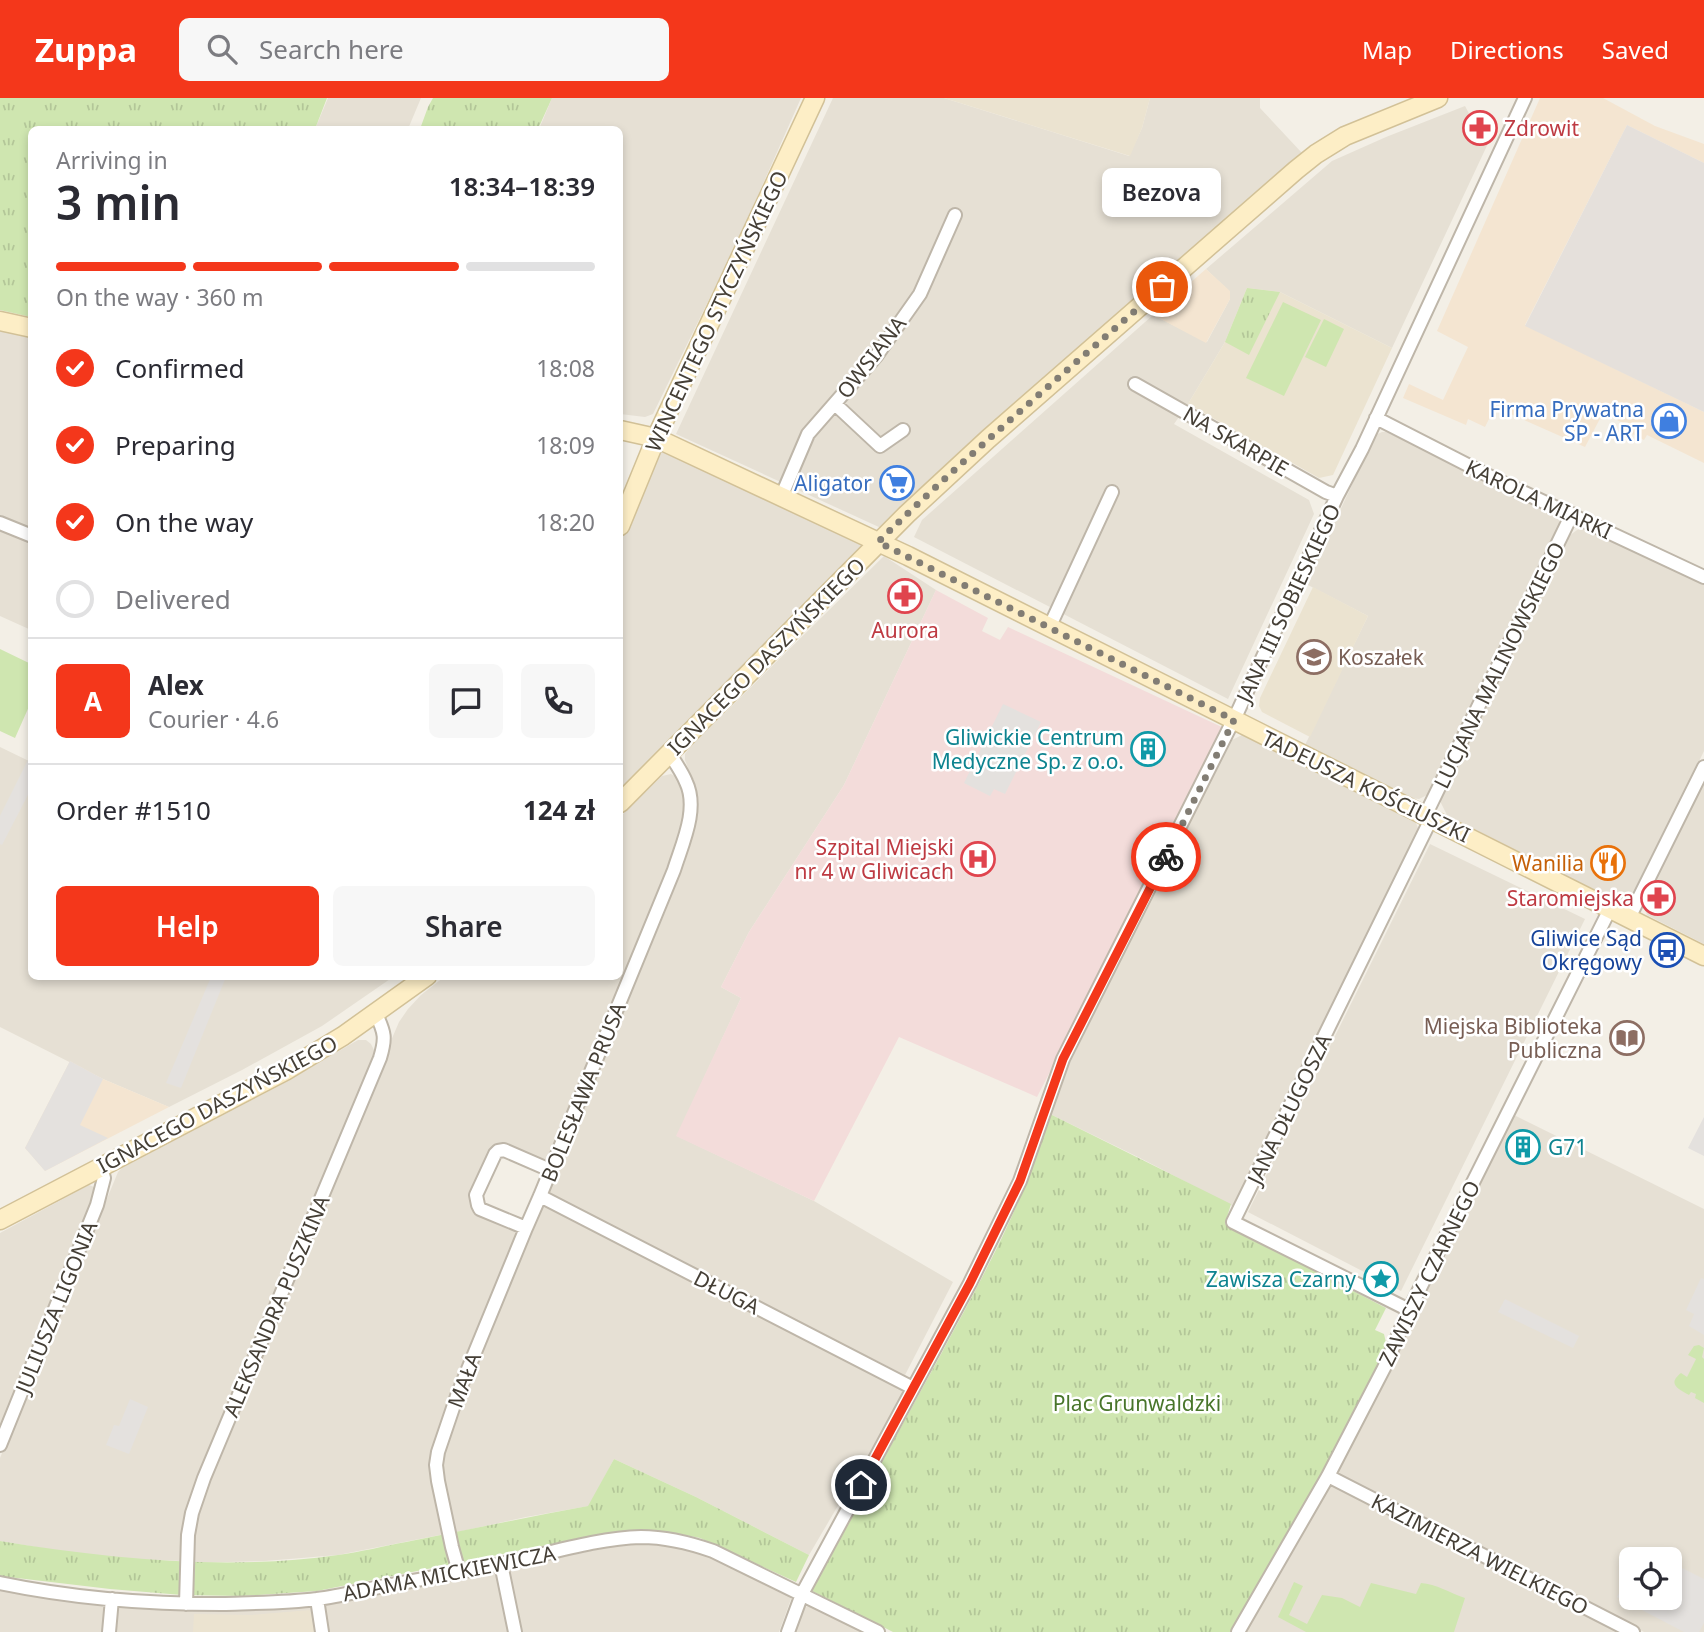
<!DOCTYPE html>
<html lang="en">
<head>
<meta charset="utf-8">
<style>
	body { margin:0; font-family:"Noto Sans",sans-serif; background:#f7f7f7; color:#2b2b33; height:100vh; display:flex; flex-direction:column; font-size:26px; white-space:nowrap }
	* { box-sizing:border-box; margin:0 }
	p { font-size:23px; color:#7c7c81 }
	.icon { flex:none; width:38px; height:38px; fill:none; stroke:currentColor; stroke-width:2; stroke-linecap:round; stroke-linejoin:round }
	.map { position:relative; flex:1; overflow:hidden }
	.sheet { position:absolute; left:28px; top:28px; width:595px; height:854px; display:flex; flex-direction:column; background:#fff; border-radius:10px; box-shadow:0 4px 10px #0003 }
	.sheet>* { flex:none }
	.buttons { position:absolute; left:1619px; top:1449px; display:grid; gap:14px }
	.buttons a { display:grid; place-items:center; width:63px; height:63px; border-radius:10px; background:#fff; box-shadow:0 4px 10px #0003; font-size:35px }
	.pin { position:absolute; display:grid; place-items:center; width:60px; height:60px; color:#fff; margin:-30px; border:4px solid #fff; border-radius:50%; box-shadow:0 2px 7px #0007 }
	.courier { position:absolute; display:grid; place-items:center; width:70px; height:70px; margin:-35px; border:5px solid #f4371b; border-radius:50%; background:#fff; color:#222; box-shadow:0 2px 9px #0007 }
	.bubble { position:absolute; height:49px; border-radius:10px; background:#fff; box-shadow:0 4px 10px #0003; font-size:23px; font-weight:600; line-height:49px; text-align:center }
	.head em { font-style:normal; font-weight:600 }
	.head div { display:flex; flex-direction:column-reverse }
	.head { display:flex; align-items:center; justify-content:space-between; height:119px; padding:0 28px }
	h1 { font-size:46px; font-weight:600; line-height:52px }
	.bar { display:grid; grid-template-columns:repeat(4,1fr); gap:10px 7px; align-content:center; height:84px; padding:0 28px }
	.bar i { height:9px; border-radius:5px; background:#e1e1e2 }
	.bar .current { background:#f4371b }
	.bar p { grid-column:span 4 }
	.line { display:flex; align-items:center; gap:18px; padding:0 28px; border-top:2px solid #e1e1e2 }
	.line div { flex:1 }
	.round { display:grid; place-items:center; flex:none; width:74px; height:74px; border-radius:10px; background:#f7f7f7 }
	ol { padding:0 28px; list-style:none }
	li { display:flex; align-items:center; gap:21px; height:77px }
	li p { margin-inline-start:auto }
	li .icon { padding:7px; border-radius:50%; background:#f4371b; color:#fff; stroke-width:4 }
	li:last-child { color:#7c7c81 }
	li i { width:38px; height:38px; border:4px solid #e1e1e2; border-radius:50% }
	.button { display:flex; gap:14px; margin-top:auto; padding:14px 28px }
	.button a { flex:1; height:80px; border-radius:10px; background:#f4371b; color:#fff; font-size:28px; font-weight:600; line-height:80px; text-align:center }
	.button a+a { background:#f7f7f7; color:#2b2b33 }
	header { display:flex; align-items:center; gap:42px; box-sizing:border-box; height:98px; padding:0 35px; background:#f4371b; color:#fff }
	header strong { font-size:33px }
	nav { display:flex; gap:38px; margin-inline-start:auto; font-size:24px }
	.search { width:490px; height:63px; background:#f7f7f7; display:flex; align-items:center; gap:18px; box-sizing:border-box; padding:0 24px; border-radius:10px; color:#7c7c81; font-size:26px }
	.map>svg:first-child { display:block }
</style>
</head>
<body>
<header>
<strong>Zuppa</strong>
<div class="search"><svg class="icon" aria-label="search" viewBox="0 0 24 24"><circle cx="10" cy="10" r="6"/><path d="M15 15l6 6"/></svg>Search here</div>
<nav><a>Map</a><a>Directions</a><a>Saved</a></nav>
</header>
<div class="map">
<svg width="1704" height="1534" viewBox="0 0 1704 1534">
	<defs>
		<pattern id="park-tufts" width="24" height="20" patternUnits="userSpaceOnUse" patternTransform="scale(1.75)"><rect width="24" height="20" fill="#cfe6b0"/><path d="M3 7l-1-3M5 7V3M7 7l1-3M15 17l-1-3M17 17v-4M19 17l1-3" fill="none" stroke="#b3c698"/></pattern>
	</defs>
	<rect width="100%" height="100%" fill="#f3efe6"/>
	<path fill="#e6e0d4" fill-rule="evenodd" d="M328 0H421L408 31H315Z
		M552 0H801L739 140 653 316 645 319 620 316V32L539 31Z
		M833 0H944L1129 58 1142 30 1150 0H1260V10L1302 55 881 430 676 336Z
		M1465 8 1473 23 1479 29 1492 37 1392 250 1280 194 1247 190 1225 244 1188 306 1174 326 1309 402 1314 416 1228 601 914 439 922 422 1153 217 1207 244 1230 201V194L1206 171 1332 63 1386 39Z
		M0 224 31 232V437L0 424Z
		M1382 334H1386L1542 408 1555 416 1559 422V428L1433 690 1429 696 1419 701 1410 700 1305 647 1368 518 1306 486 1375 337Z
		M661 348 871 446 620 690V445Z
		M0 425 31 438V532L0 518Z
		M1584 430 1593 431 1704 485V653L1631 805 1629 806H1624L1592 791 1447 717 1441 705V699L1569 438 1577 432Z
		M884 458 936 492 844 687 749 834 721 889 741 900 677 1038 814 1103 953 1184 905 1277 551 1099 547 1094 548 1087 666 812 683 766 692 726 694 696 693 684 685 662V656L691 648Z
		M1242 637 1416 725 1418 730 1417 736 1234 1109 1142 1061 1050 1016 1067 966 1232 642Z
		M0 649 31 664 32 878 393 879 322 928 242 972 169 1009 103 981 0 929Z
		M671 676 675 678 684 692 685 716 671 767 550 1062 547 1064 495 1048 491 1051 472 1098 470 1105 475 1113 518 1131 519 1136 454 1287 437 1343 445 1436 338 1457 265 1463 192 1465 196 1413 387 952 399 924 408 911 421 897 444 879 620 878V719L662 678Z
		M1704 676V846L1647 817 1643 808V802Z
		M1430 746 1585 821 1401 1193 1248 1114Z
		M358 942H366L371 946 376 956 192 1403 183 1463 124 1461 66 1454 0 1443V1360L118 1074 122 1070 275 990Z
		M1514 1017 1704 1111V1534H1644L1338 1376 1337 1373 1343 1360ZM1631 1461H1670V1500H1631Z
		M89 1087 94 1089 97 1096 0 1336V1135Z
		M546 1107 904 1292 903 1297 809 1457 696 1399 614 1361 589 1408 526 1419 453 1435 440 1363 459 1302 542 1108Z
		M1333 1387 1624 1534H1245L1326 1390Z
		M630 1445 670 1447 713 1458 790 1496 791 1501 779 1534H519L508 1472 511 1469Z
		M489 1473H495L498 1474 511 1534H326L324 1509 327 1505 375 1498Z
		M0 1489 99 1505 105 1511 103 1534H0Z
		M307 1507 314 1511 317 1534H114L116 1514 121 1508Z
		M811 1507 868 1534H795L803 1511 805 1509Z"/>
	<path fill="#f4e5d1" d="M1540 0H1603L1655 28 1704 46V65L1627 27 1525 227 1704 314V365L1647 337 1644 342 1623 331 1625 326 1603 315 1585 349 1495 309 1485 329 1468 321 1466 327 1403 300 1409 286 1443 302 1468 249 1437 233Z
		M1206 171 1230 193V201L1206 245 1153 217Z
		M70 963 103 981 169 1009 45 1073 25 1050Z"/>
	<path fill="#e5e0db" d="M1627 27 1704 65V314L1525 228Z"/>
	<path fill="#ebe3d0" d="M944 0H1150L1142 30 1130 58Z
		M1247 190 1280 194 1392 250 1333 377 1319 380 1188 306 1225 244Z
		M1313 489 1368 518 1310 639 1262 614 1259 608 1260 600Z
		M310 1512 315 1534H193L194 1516 251 1517Z"/>
	<path fill="#f3dcda" d="M936 492 988 520 982 533 1000 542 1008 529 1226 631 1037 999 899 939 814 1103 676 1038 741 900 721 889 749 834 844 687Z"/>
	<path fill="#cfe6b0" d="M1283 204 1321 222 1284 298 1246 280Z
		M1324 221 1344 231 1326 269 1305 259Z
		M0 551 31 566V604L15 640 0 633Z
		M1699 1247 1704 1250 1702 1259 1704 1261V1305L1695 1300 1696 1296 1691 1294 1689 1297C1678 1291 1667 1286 1681 1275L1687 1279 1696 1261 1688 1257 1694 1248Z
		M1294 1484 1303 1488 1289 1517 1307 1526 1322 1497 1342 1500 1360 1509 1371 1485 1416 1496 1421 1485C1436 1486 1450 1495 1465 1500L1454 1534H1306L1278 1519Z"/>
	<path fill="url(#park-tufts)" d="M0 0H327L315 31 32 32 31 219 0 212Z
		M433 0H552L538 31H420L428 9Z
		M1247 190 1280 194 1249 257 1225 244Z
		M1050 1016 1231 1106 1225 1126 1386 1210 1375 1232 1384 1236 1387 1249C1340 1347 1284 1440 1230 1534H893L812 1493C855 1414 897 1336 940 1258 982 1180 1026 1102 1050 1016Z
		M614 1361 696 1399 809 1457 796 1484 700 1440 675 1435 645 1432 612 1434 317 1493 242 1498 182 1497 110 1491 0 1478V1443C112 1461 225 1473 338 1457 361 1454 384 1448 406 1444 467 1432 527 1419 588 1408Z"/>
	<path fill="#e4e1de" d="M1003 606 1041 624 1005 696 994 691 990 698 964 685Z
		M28 662 31 664V691L2 747 0 746V718Z
		M211 879H226L181 990 166 985Z
		M70 963 103 981 80 1027 108 1040 45 1073 25 1050Z
		M1704 1019V1058L1688 1050Z
		M1701 1180 1704 1181V1237L1689 1228 1694 1216 1686 1212Z
		M1505 1201 1579 1238 1573 1250 1498 1214Z
		M130 1301 148 1309 129 1356 106 1347 114 1327 119 1328Z
		M1670 1464 1704 1481V1525L1699 1534H1684L1617 1499 1631 1473V1500H1670Z"/>
	<g fill="none" stroke-linecap="round" stroke-linejoin="round">
		<g stroke="#beb6a9" stroke-width="16">
			<path id="street" d="M1135 286 1326 394 1337 398
				M835 306 880 348 903 332
				M1376 320 1499 383 1704 479
				M782 397 808 336 877 257 920 196 955 117
				M0 425 32 438
				M1049 530 1112 394
				M1425 718 1572 416
				M1629 820 1704 669
				M540 1098 913 1290
				M526 1130 480 1111 478 1107 476 1097 495 1056 498 1053 504 1052 550 1072
				M1409 1212 1233 1124 1431 721
				M0 1347 97 1107 104 1080 101 1069
				M1328 1378 1633 1534
				M501 1466 515 1534
				M459 1474 452 1449 438 1383 436 1367 438 1354 457 1298 526 1130 540 1098 674 772C682 746 699 711 686 684 682 674 675 664 669 655
				M0 1485C72 1500 148 1506 222 1506 253 1505 286 1505 317 1501 340 1498 363 1492 385 1488 423 1481 462 1474 500 1466 544 1457 597 1440 641 1439 666 1439 690 1445 713 1453L878 1534
				M317 1501 322 1534
				M186 1506 188 1437 192 1415 204 1380 380 960C386 940 385 935 376 916
				M109 1534 112 1501
				M788 1534 802 1496 970 1185 1020 1083 1063 961 1238 613 1337 398 1362 351 1525 0
				M1238 1534 1328 1378 1384 1270 1409 1212 1610 811"/>
		</g>
		<g stroke="#d2c197" stroke-width="21">
			<path id="secondary" d="M0 223 32 230
				M620 332 656 340 908 458 1704 858
				M620 428 656 340 815 0
				M620 705 907 416 988 341 1296 72 1316 56 1345 38 1438 0
				M0 1122 285 973 343 938 427 878"/>
		</g>
		<use href="#street" stroke="#fff" stroke-width="12"/>
		<use href="#secondary" stroke="#fdeec6" stroke-width="18"/>
	</g>
	<g fill="none" stroke-linecap="round" stroke-linejoin="round">
		<path stroke="#827d74" stroke-width="7" stroke-dasharray="0 12.6" d="M1162 189C1067 273 969 355 878 444L1234 622 1166 759"/>
		<path stroke="#f4371b" stroke-width="9" d="M861 1387 970 1185 1020 1083 1063 961 1166 759"/>
	</g>
	<defs>
		<g id="pharmacy-ring" transform="scale(1.75)"><circle r="9.5" fill="#fff" stroke="#e0444e" stroke-width="1.5"/><path d="M-2-6h4v4h4v4h-4v4h-4v-4h-4v-4h4Z" fill="#e0444e"/></g>
		<g id="shop-ring" transform="scale(1.75)"><circle r="9.5" fill="#fff" stroke="#3f7fe0" stroke-width="1.5"/><path d="M-5-2.5h2.3a2.7 3.5 0 0 1 5.4 0H5L5.5 6h-11ZM-1.5-2.5h3a1.5 2.3 0 0 0-3 0Z" fill="#3f7fe0"/></g>
		<g id="supermarket-ring" transform="scale(1.75)"><circle r="9.5" fill="#fff" stroke="#3f7fe0" stroke-width="1.5"/><path d="M-6-5.5h2.5l.6 2H6L4.5 2H-2.5L-4.4-4H-6ZM-1.5 3.2a1.3 1.3 0 1 0 .1 0ZM3 3.2a1.3 1.3 0 1 0 .1 0Z" fill="#3f7fe0"/></g>
		<g id="school-ring" transform="scale(1.75)"><circle r="9.5" fill="#fff" stroke="#8d6e63" stroke-width="1.5"/><path d="M0-5L7-2L0 1L-7-2ZM-4 1L0 2.5L4 1V4Q0 6-4 4Z" fill="#8d6e63"/></g>
		<g id="building-ring" transform="scale(1.75)"><circle r="9.5" fill="#fff" stroke="#0f9aa8" stroke-width="1.5"/><path d="M-4-6H4V6H1V3H-1V6H-4ZM-2.5-4.3h1.7v1.8h-1.7ZM.8-4.3h1.7v1.8H.8ZM-2.5-1h1.7V.8h-1.7ZM.8-1h1.7V.8H.8Z" fill="#0f9aa8"/></g>
		<g id="hospital-ring" transform="scale(1.75)"><circle r="9.5" fill="#fff" stroke="#e0444e" stroke-width="1.5"/><path d="M-5-5h3v3.5h4V-5h3V5h-3V1.5h-4V5h-3Z" fill="#e0444e"/></g>
		<g id="restaurant-ring" transform="scale(1.75)"><circle r="9.5" fill="#fff" stroke="#e8710a" stroke-width="1.5"/><path d="M-5-6h1v4h1v-4h1v4h1v-4h1v5L-1.5 .5V6h-2V.5L-5-1ZM5-6V6H3V1.5H1.5Q1.5-4 5-6Z" fill="#e8710a"/></g>
		<g id="bus-ring" transform="scale(1.75)"><circle r="9.5" fill="#fff" stroke="#1a4fb4" stroke-width="1.5"/><path d="M-5-6H5V4H4V6H2V4H-2V6H-4V4H-5ZM-3.5-4V0h7V-4ZM-3.5 1.2v1.5H-2V1.2ZM2 1.2v1.5H3.5V1.2Z" fill="#1a4fb4"/></g>
		<g id="library-ring" transform="scale(1.75)"><circle r="9.5" fill="#fff" stroke="#8d6e63" stroke-width="1.5"/><path d="M-6-4Q-3-5.5-.7-3.5V5Q-3 3-6 4ZM6-4Q3-5.5 .7-3.5V5Q3 3 6 4Z" fill="#8d6e63"/></g>
		<g id="sight-ring" transform="scale(1.75)"><circle r="9.5" fill="#fff" stroke="#0f9aa8" stroke-width="1.5"/><path d="M0-6L1.8-2.2L6-1.7L2.9 1.2L3.7 5.4L0 3.3L-3.7 5.4L-2.9 1.2L-6-1.7L-1.8-2.2Z" fill="#0f9aa8"/></g>
	</defs>
	<g fill-rule="evenodd">
		<use href="#pharmacy-ring" x="1480" y="30"/>
		<use href="#shop-ring" x="1669" y="323"/>
		<use href="#supermarket-ring" x="897" y="385"/>
		<use href="#pharmacy-ring" x="905" y="498"/>
		<use href="#school-ring" x="1314" y="559"/>
		<use href="#building-ring" x="1148" y="651"/>
		<use href="#hospital-ring" x="978" y="761"/>
		<use href="#restaurant-ring" x="1608" y="765"/>
		<use href="#pharmacy-ring" x="1658" y="800"/>
		<use href="#bus-ring" x="1667" y="852"/>
		<use href="#library-ring" x="1627" y="940"/>
		<use href="#building-ring" x="1523" y="1049"/>
		<use href="#sight-ring" x="1381" y="1181"/>
	</g>
	<g text-anchor="middle" dominant-baseline="central" stroke-width="5" stroke-linejoin="round" paint-order="stroke">
		<g font-size="21" fill="#be3a42" stroke="#fff" text-anchor="end">
			<text x="1504" y="30" text-anchor="start">Zdrowit</text>
			<text x="905" y="532" text-anchor="middle">Aurora</text>
			<text x="954" y="749">Szpital Miejski<tspan x="954" dy="24">nr 4 w Gliwicach</tspan></text>
			<text x="1634" y="800">Staromiejska</text>
		</g>
		<g font-size="21" fill="#453f36" stroke="#fff">
			<text transform="translate(716 213) rotate(-65)">WINCENTEGO STYCZYŃSKIEGO</text>
			<text transform="translate(871 259) rotate(-52)">OWSIANA</text>
			<text transform="translate(1236 343) rotate(30)">NA SKARPIE</text>
			<text transform="translate(1539 401) rotate(25)">KAROLA MIARKI</text>
			<text transform="translate(1288 505) rotate(-65)">JANA III SOBIESKIEGO</text>
			<text transform="translate(766 558) rotate(-45)">IGNACEGO DASZYŃSKIEGO</text>
			<text transform="translate(1499 567) rotate(-64)">LUCJANA MALINOWSKIEGO</text>
			<text transform="translate(1366 688) rotate(26)">TADEUSZA KOŚCIUSZKI</text>
			<text transform="translate(583 994) rotate(-68)">BOLESŁAWA PRUSA</text>
			<text transform="translate(217 1006) rotate(-28)">IGNACEGO DASZYŃSKIEGO</text>
			<text transform="translate(1289 1011) rotate(-64)">JANA DŁUGOSZA</text>
			<text transform="translate(1429 1175) rotate(-64)">ZAWISZY CZARNEGO</text>
			<text transform="translate(727 1194) rotate(27)">DŁUGA</text>
			<text transform="translate(276 1208) rotate(-67)">ALEKSANDRA PUSZKINA</text>
			<text transform="translate(56 1209) rotate(-68)">JULIUSZA LIGONIA</text>
			<text transform="translate(464 1282) rotate(-69)">MAŁA</text>
			<text transform="translate(1480 1456) rotate(27)">KAZIMIERZA WIELKIEGO</text>
			<text transform="translate(449 1475) rotate(-11)">ADAMA MICKIEWICZA</text>
		</g>
		<g font-size="21" fill="#366cbe" stroke="#fff" text-anchor="end">
			<text x="1644" y="311">Firma Prywatna<tspan x="1644" dy="24">SP - ART</tspan></text>
			<text x="872" y="385">Aligator</text>
		</g>
		<g font-size="21" fill="#785e54" stroke="#fff" text-anchor="start">
			<text x="1338" y="559">Koszałek</text>
			<text x="1602" y="928" text-anchor="end">Miejska Biblioteka<tspan x="1602" dy="24">Publiczna</tspan></text>
		</g>
		<g font-size="21" fill="#0d838f" stroke="#fff" text-anchor="end">
			<text x="1124" y="639">Gliwickie Centrum<tspan x="1124" dy="24">Medyczne Sp. z o.o.</tspan></text>
			<text x="1548" y="1049" text-anchor="start">G71</text>
			<text x="1356" y="1181">Zawisza Czarny</text>
		</g>
		<g font-size="21" fill="#c56008" stroke="#fff" text-anchor="end">
			<text x="1584" y="765">Wanilia</text>
		</g>
		<g font-size="21" fill="#164399" stroke="#fff" text-anchor="end">
			<text x="1642" y="840">Gliwice Sąd<tspan x="1642" dy="24">Okręgowy</tspan></text>
		</g>
		<g font-size="21" fill="#48752a" stroke="#fff">
			<text x="1137" y="1305">Plac Grunwaldzki</text>
		</g>
	</g>
</svg>
<div class="buttons">
<a><svg class="icon" aria-label="locate" viewBox="0 0 24 24"><circle cx="12" cy="12" r="6"/><path d="M12 2v4M12 18v4M2 12h4M18 12h4"/></svg></a>
</div>
<div class="pin" style="left:1162px;top:189px;background:#ea580c"><svg class="icon" aria-label="bag" viewBox="0 0 24 24"><path d="M5 8h14l-1 12H6zM9 8a3 3 0 0 1 6 0"/></svg></div>
<div class="pin" style="left:861px;top:1387px;background:#1f2937"><svg class="icon" aria-label="home" viewBox="0 0 24 24"><path d="M3 11l9-7 9 7M6 9v11h12V9"/></svg></div>
<div class="courier" style="left:1166px;top:759px"><svg class="icon" aria-label="bike" viewBox="0 0 24 24"><circle cx="6" cy="16" r="4"/><circle cx="18" cy="16" r="4"/><path d="M6 16l4-8h5l3 8M10 8l3 8H6M13 5h3"/></svg></div>
<div class="bubble" style="left:1102px;top:70px;width:119px">Bezova</div>
<section class="sheet">
<div class="head"><div><h1>3 min</h1><p>Arriving in</p></div><em>18:34–18:39</em></div>
<div class="bar"><i class="current"></i><i class="current"></i><i class="current"></i><i></i><p>On the way · 360 m</p></div>
<ol>
<li><svg class="icon" aria-label="check" viewBox="0 0 24 24"><path d="M5 12l5 5 9-10"/></svg>Confirmed<p>18:08</p></li>
<li><svg class="icon" aria-label="check" viewBox="0 0 24 24"><path d="M5 12l5 5 9-10"/></svg>Preparing<p>18:09</p></li>
<li><svg class="icon" aria-label="check" viewBox="0 0 24 24"><path d="M5 12l5 5 9-10"/></svg>On the way<p>18:20</p></li>
<li><i></i>Delivered</li>
</ol>
<div class="line" style="height:126px"><b class="round" style="background:#f4371b;color:#fff">A</b><div><b>Alex</b><p>Courier · 4.6</p></div><a class="round"><svg class="icon" aria-label="chat" viewBox="0 0 24 24"><path d="M4 5h16v11H9l-5 4z"/></svg></a><a class="round"><svg class="icon" aria-label="phone" viewBox="0 0 24 24"><path d="M5 4h4l2 5-3 2q2 4 5 5l2-3 5 2v4C11 20 4 13 5 4z"/></svg></a></div>
<div class="line" style="height:91px"><div>Order #1510</div><b>124 zł</b></div>
<div class="button"><a>Help</a><a>Share</a></div>
</section>
</div>
</body>
</html>
